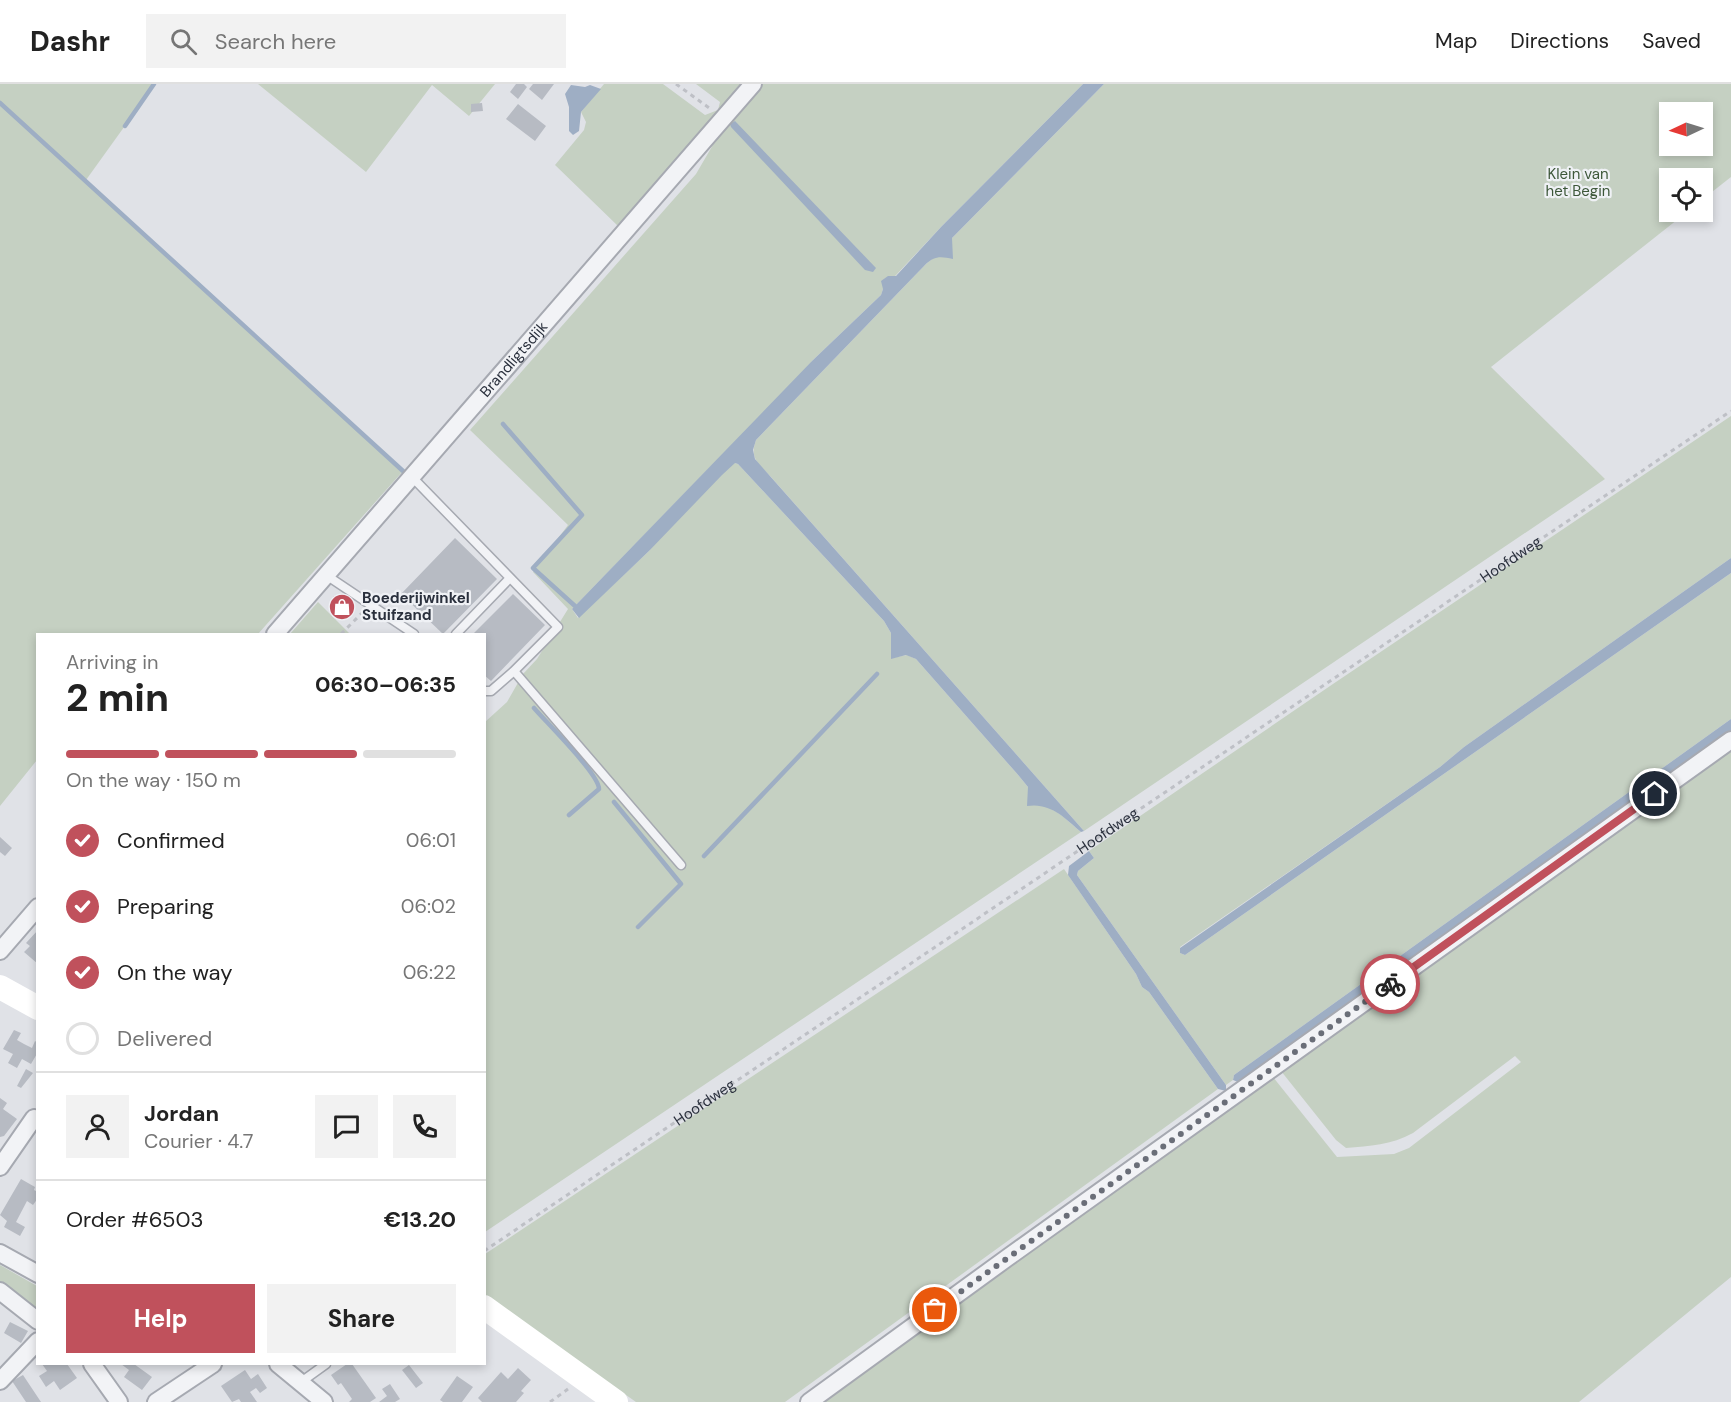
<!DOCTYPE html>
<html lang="en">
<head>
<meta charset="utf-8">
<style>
	body { margin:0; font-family:"DM Sans",sans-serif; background:#f2f2f2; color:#222; height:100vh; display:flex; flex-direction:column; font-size:22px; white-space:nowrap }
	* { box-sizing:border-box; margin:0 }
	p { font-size:20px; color:#767676 }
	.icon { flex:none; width:33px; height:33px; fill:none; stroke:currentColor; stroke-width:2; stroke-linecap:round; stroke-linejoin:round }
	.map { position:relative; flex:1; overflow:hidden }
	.side { position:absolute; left:36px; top:549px; width:450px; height:732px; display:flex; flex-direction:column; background:#fff; border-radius:0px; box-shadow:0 3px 9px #0003 }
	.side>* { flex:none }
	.needle { width:39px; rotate:266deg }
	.tools { position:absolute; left:1659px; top:18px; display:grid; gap:12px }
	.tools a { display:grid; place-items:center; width:54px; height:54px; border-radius:0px; background:#fff; box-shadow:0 3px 9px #0003; font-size:30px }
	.pin { position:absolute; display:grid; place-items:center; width:51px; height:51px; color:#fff; margin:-26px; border:3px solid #fff; border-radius:50%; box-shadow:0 2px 6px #0007 }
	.courier { position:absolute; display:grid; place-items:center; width:60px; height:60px; margin:-30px; border:4px solid #c0515c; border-radius:50%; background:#fff; color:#222; box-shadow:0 2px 8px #0007 }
	.summary em { font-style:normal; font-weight:700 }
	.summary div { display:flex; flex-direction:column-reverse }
	.summary { display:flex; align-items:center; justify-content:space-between; height:102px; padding:0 30px }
	h1 { font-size:39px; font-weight:700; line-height:45px }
	.bar { display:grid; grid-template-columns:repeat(4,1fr); gap:9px 6px; align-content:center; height:72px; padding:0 30px }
	.bar i { height:8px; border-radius:4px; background:#e0e0e0 }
	.bar .on { background:#c0515c }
	.bar p { grid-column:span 4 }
	.line { display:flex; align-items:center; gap:15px; padding:0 30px; border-top:2px solid #e0e0e0 }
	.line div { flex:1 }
	.round { display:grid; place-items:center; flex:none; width:63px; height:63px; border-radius:0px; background:#f2f2f2 }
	ol { padding:0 30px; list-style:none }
	li { display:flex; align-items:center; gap:18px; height:66px }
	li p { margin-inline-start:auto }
	li .icon { padding:6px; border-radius:50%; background:#c0515c; color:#fff; stroke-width:4 }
	li:last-child { color:#767676 }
	li i { width:33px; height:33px; border:3px solid #e0e0e0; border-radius:50% }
	.action { display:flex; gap:12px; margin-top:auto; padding:12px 30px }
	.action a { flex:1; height:69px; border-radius:0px; background:#c0515c; color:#fff; font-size:24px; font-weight:700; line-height:69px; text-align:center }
	.action a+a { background:#f2f2f2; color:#222 }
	header { display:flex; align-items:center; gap:36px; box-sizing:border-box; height:84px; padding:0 30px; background:#fff; border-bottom:2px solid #e0e0e0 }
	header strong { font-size:28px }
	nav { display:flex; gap:33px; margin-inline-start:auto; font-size:21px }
	.search { width:420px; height:54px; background:#f2f2f2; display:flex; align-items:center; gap:15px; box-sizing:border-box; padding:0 21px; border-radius:0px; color:#767676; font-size:22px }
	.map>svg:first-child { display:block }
</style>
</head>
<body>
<header>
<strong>Dashr</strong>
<div class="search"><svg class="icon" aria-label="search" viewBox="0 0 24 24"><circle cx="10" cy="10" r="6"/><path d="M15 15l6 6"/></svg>Search here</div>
<nav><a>Map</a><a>Directions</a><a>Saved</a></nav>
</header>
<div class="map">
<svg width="1731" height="1318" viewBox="0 0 1731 1318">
	<rect width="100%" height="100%" fill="#e0e2e7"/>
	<path fill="#c5d0c2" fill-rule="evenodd" d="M0 0H155L86 96 331 323 403 387 258 550H38L37 676 0 722Z
		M258 0H495L469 32 432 1 366 88Z
		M604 0H663L705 31 718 26 720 18 696 0H741L618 142 555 81 584 46 586 38 581 28Z
		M761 0H1083L941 143 883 205 881 211 813 276 735 379 738 380 884 537 891 549 892 574 907 571 916 575 1019 692 1028 703V712C1036 718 1042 720 1050 724 1062 730 1071 740 1081 748L485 1148V638L507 618 523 590 537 575 568 525 533 488 568 441 470 346 696 90 728 35ZM713 380 649 467 578 534 572 525Z
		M1104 0H1731V93L1703 115 1702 94H1670V128H1687L1491 283 1605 395 1084 747 771 393C759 380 749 375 756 356L925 181 933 174 941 172 952 162V154L956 150ZM1670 28H1702V62H1670Z
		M1731 332V474L1464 663 1440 683 1180 863V869L1185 871 1731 489V635L1234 991 1233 996 1226 1001 1077 791 1078 787 1094 774 1089 767 1330 602Z
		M318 518 350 550H290Z
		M1731 664V1193L1579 1318H818L1273 993 1337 1073 1394 1070 1409 1064 1521 978 1515 972 1413 1049C1391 1061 1370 1062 1346 1064L1336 1056 1281 987Z
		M1064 785 1136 890 1142 903 1149 908 1218 1005 785 1318H636L485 1212V1170Z
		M0 1181 37 1202V1229L0 1198Z"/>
	<path fill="#9eaec4" d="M1083 0H1104L956 150 952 154 953 175C940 172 934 172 925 181L756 356 753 366 755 375 1084 747 1081 748C1065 734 1050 718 1027 722L1028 703 1019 692 916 575 906 571 891 575V549L884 537 738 380 735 379 722 391 649 467 579 534 572 525 813 276 881 211 883 205 881 197 888 192H896L941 143Z
		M571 1 585 3 590 1 601 5 581 28 579 47 573 51 569 47V23L565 10Z
		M735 37 876 184 873 188 865 186 731 43 730 40Z
		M1731 474V489L1185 871 1180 869V864L1440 683 1464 663Z
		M1731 635V646L1249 991 1238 998 1233 996 1234 991Z
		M1089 767 1094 774 1078 787 1077 791 1226 1001V1007L1218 1005 1149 908 1142 903 1136 890 1068 791 1069 782Z"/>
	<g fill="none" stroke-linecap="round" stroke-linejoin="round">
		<path stroke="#9eaec4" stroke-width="4.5" d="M0 19 403 387
			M125 42 154 0
			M503 340 582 431 533 484 575 522
			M534 624C546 638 599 690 599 705L569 731
			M614 718 681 800 638 843
			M704 772 877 590"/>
	</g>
	<path fill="#b7bbc3" d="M516 0H524L527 3 518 15 510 8Z
		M533 0H554L542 16 529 5Z
		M482 19 483 27 471 28V20Z
		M518 20 546 42 535 57 506 35Z
		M455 454 497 495 443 550 401 510Z
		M513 510 545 541 491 597 484 591V550H473Z
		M337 514 350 527 345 535 330 521Z
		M0 753 12 764 5 772 0 768Z
		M38 846V880L24 868 30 862 26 859Z
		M14 946 21 949 17 956 24 960 32 964 35 957 38 959V968L31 980 22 975 17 984 8 979 13 970 3 965Z
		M26 985 33 989 21 1004 17 1002Z
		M0 1014 7 1019 3 1025 17 1035 4 1052 0 1053Z
		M21 1095 35 1103 34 1106 38 1108V1114L33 1121 27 1117 16 1138 25 1143 20 1152 4 1143 7 1137 0 1131Z
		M10 1238 28 1247 21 1259 4 1249Z
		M42 1280H67L77 1294 60 1306 54 1297 46 1303 39 1292 47 1287Z
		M121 1280H134L152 1293 142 1306 124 1293 129 1286Z
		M347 1280H352L376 1314 370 1318H349L352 1315 341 1299 338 1301 331 1291Z
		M409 1281 423 1299 416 1304 402 1286Z
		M518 1284 531 1296 521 1307 524 1309 516 1318H482L478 1314 501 1288 508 1295Z
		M245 1286 251 1295 258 1290 267 1304 260 1309 256 1304 250 1308 257 1318H241L239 1315 232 1318 221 1302Z
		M23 1291 41 1318H26L12 1297Z
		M457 1292 473 1303 462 1318H443L440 1316Z
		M390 1300 400 1315 395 1318H379L387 1312 382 1305Z"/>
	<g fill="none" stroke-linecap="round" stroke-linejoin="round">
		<g stroke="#a6a9b1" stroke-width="11">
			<path id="lane" d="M412 393 558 543 514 587 681 781
				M326 491 414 550
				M456 550 510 494
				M484 607H491L514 587
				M301 1298 326 1280"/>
		</g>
		<g stroke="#a6a9b1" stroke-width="20">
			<g id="street">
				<path id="s2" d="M275 550 753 0"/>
				<path d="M0 867 38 823"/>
				<path d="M0 1083 34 1034"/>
				<path d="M0 1169 38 1190"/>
				<path d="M0 1207 38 1237"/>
				<path d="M92 1280 119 1318"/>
				<path d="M278 1280 324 1318"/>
				<path d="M0 1297 38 1257"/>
				<path d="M156 1318 213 1280"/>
				<path d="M809 1318 1007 1174 1731 656"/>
			</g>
		</g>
		<g stroke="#bec0c6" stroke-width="3" stroke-dasharray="4.5 4.5" stroke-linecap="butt">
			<path d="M676 0 712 26"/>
			<path d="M341 550 363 528"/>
			<path id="s1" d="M484 1167 1731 327"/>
			<path d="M550 1318 568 1305"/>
		</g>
		<use href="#lane" stroke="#f2f3f6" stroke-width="8"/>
		<use href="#street" stroke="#f2f3f6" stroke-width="16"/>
		<path stroke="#fff" stroke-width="24" d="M0 903 38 924
			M484 1223 616 1318"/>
	</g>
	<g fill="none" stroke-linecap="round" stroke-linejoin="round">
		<path stroke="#6a6e78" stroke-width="6" stroke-dasharray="0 10.8" d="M935 1226 1390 900"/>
		<path stroke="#c0515c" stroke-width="8" d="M1390 900 1655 710"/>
	</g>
	<defs>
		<g id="shop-disc" transform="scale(1.35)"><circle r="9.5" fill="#c0515c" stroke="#eff1f5"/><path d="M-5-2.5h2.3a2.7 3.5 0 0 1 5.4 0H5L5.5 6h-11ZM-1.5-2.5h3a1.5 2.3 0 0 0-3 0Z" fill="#fff"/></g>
	</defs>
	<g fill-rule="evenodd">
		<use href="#shop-disc" x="342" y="523"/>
	</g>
	<g text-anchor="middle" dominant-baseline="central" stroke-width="4.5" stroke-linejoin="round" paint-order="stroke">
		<g font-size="15" fill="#3d5739" stroke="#eff1f5">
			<text x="1578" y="90">Klein van<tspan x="1578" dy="17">het Begin</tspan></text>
		</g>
		<g font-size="15" fill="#2a303d" stroke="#eff1f5">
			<text stroke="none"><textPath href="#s2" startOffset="364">Brandligtsdijk</textPath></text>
			<text stroke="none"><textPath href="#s1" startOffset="1238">Hoofdweg</textPath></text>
			<text stroke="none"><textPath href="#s1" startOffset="752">Hoofdweg</textPath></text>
			<text stroke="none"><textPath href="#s1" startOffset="266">Hoofdweg</textPath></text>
		</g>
		<g font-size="15" font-weight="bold" fill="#2a303d" stroke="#eff1f5" text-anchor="start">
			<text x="362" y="514">Boederijwinkel<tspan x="362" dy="17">Stuifzand</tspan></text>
		</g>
	</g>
</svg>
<div class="tools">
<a><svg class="needle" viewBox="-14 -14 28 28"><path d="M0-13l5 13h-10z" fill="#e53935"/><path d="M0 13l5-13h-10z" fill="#767676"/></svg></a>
<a><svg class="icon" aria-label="locate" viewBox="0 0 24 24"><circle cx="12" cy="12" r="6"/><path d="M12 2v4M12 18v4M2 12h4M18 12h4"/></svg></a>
</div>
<div class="pin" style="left:935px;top:1226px;background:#ea580c"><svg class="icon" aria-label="bag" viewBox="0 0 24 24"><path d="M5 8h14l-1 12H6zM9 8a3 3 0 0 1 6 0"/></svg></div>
<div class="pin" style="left:1655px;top:710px;background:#1f2937"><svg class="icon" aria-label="home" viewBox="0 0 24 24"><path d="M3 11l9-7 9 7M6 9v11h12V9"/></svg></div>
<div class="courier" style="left:1390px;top:900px"><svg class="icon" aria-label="bike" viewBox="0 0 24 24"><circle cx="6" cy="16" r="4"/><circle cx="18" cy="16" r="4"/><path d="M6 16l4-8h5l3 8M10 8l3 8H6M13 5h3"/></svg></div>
<section class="side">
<div class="summary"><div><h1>2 min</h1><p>Arriving in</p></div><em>06:30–06:35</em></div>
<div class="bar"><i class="on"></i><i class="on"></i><i class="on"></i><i></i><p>On the way · 150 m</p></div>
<ol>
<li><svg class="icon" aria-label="check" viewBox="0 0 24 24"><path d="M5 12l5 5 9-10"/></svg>Confirmed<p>06:01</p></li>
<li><svg class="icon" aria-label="check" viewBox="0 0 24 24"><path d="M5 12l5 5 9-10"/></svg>Preparing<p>06:02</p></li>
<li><svg class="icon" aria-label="check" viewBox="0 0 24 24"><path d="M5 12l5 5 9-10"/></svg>On the way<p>06:22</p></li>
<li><i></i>Delivered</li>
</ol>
<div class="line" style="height:108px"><a class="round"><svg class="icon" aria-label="person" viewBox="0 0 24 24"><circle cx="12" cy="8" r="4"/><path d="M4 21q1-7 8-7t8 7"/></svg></a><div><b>Jordan</b><p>Courier · 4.7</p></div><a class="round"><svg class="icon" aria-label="chat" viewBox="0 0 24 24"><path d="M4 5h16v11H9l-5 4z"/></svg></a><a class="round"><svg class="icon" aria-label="phone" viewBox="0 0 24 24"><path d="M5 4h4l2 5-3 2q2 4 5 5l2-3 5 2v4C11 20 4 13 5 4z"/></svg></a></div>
<div class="line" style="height:78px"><div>Order #6503</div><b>€13.20</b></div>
<div class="action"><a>Help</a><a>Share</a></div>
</section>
</div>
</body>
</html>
